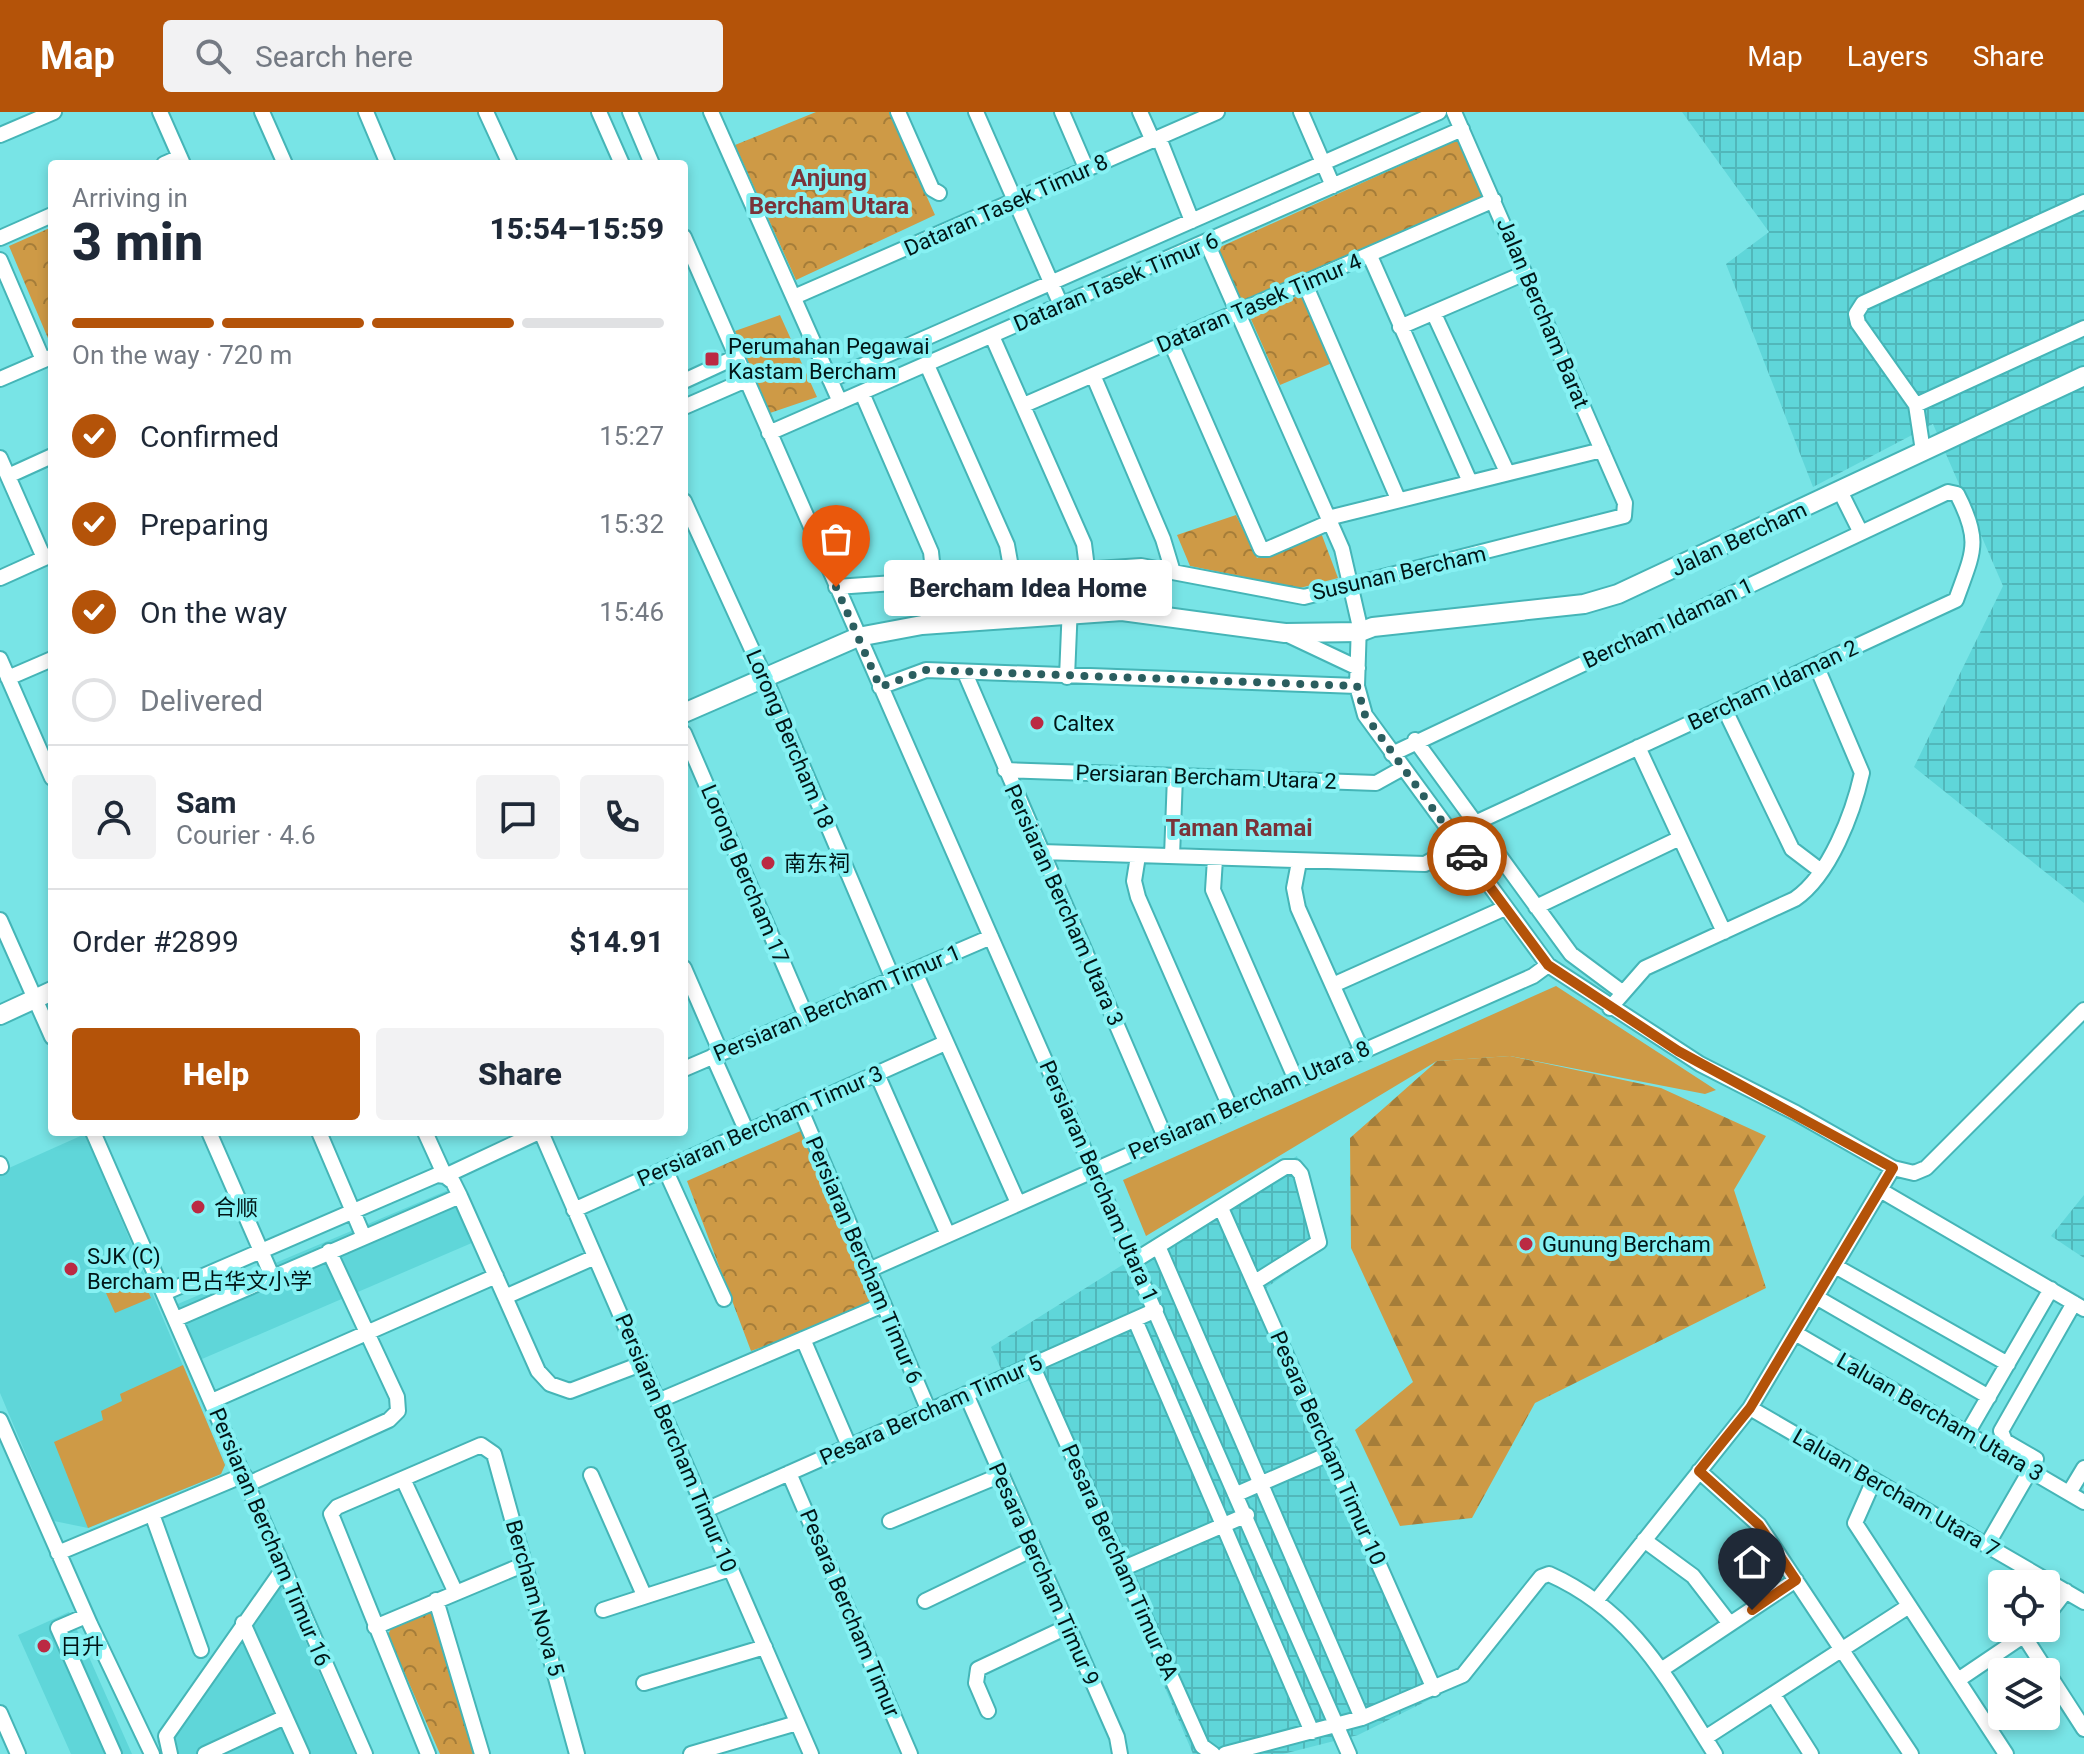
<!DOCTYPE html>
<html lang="en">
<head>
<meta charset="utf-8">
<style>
	body { margin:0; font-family:Roboto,"Noto Sans SC",sans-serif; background:#f2f2f3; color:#1f2937; height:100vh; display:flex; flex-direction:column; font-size:30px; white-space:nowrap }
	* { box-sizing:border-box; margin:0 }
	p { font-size:26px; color:#747a83 }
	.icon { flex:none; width:44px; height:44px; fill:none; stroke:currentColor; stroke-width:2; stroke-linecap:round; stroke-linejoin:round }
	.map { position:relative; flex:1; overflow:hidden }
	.sheet { position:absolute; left:48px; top:48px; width:640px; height:976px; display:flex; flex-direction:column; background:#fff; border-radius:8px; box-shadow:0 4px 12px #0003 }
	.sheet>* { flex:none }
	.fabs { position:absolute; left:1988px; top:1458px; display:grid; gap:16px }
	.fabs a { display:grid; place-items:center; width:72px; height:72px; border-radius:8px; background:#fff; box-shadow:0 4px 12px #0003; font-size:40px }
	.pin { position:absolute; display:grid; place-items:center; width:68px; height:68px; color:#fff; margin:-82px -34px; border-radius:50% 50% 50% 0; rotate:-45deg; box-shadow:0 0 8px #0007 }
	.pin .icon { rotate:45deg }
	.courier { position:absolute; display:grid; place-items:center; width:80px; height:80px; margin:-40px; border:6px solid #b45309; border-radius:50%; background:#fff; color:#222; box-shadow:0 2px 10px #0007 }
	.bubble { position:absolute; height:56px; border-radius:8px; background:#fff; box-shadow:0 4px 12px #0003; font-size:26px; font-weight:800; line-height:56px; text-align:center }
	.summary em { font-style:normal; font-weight:800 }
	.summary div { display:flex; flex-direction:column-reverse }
	.summary { display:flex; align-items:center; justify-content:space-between; height:136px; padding:0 24px }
	h1 { font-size:52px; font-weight:800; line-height:60px }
	.bar { display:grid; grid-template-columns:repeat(4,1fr); gap:12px 8px; align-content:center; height:96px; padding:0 24px }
	.bar i { height:10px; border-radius:6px; background:#e0e1e3 }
	.bar .current { background:#b45309 }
	.bar p { grid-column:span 4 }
	.line { display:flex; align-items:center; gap:20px; padding:0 24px; border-top:2px solid #e0e1e3 }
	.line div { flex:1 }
	.round { display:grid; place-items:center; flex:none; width:84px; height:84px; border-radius:8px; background:#f2f2f3 }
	ol { padding:0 24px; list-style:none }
	li { display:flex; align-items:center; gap:24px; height:88px }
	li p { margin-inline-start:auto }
	li .icon { padding:8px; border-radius:50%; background:#b45309; color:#fff; stroke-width:4 }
	li:last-child { color:#747a83 }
	li i { width:44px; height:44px; border:4px solid #e0e1e3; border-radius:50% }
	.action { display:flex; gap:16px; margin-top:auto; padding:16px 24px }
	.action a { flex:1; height:92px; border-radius:8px; background:#b45309; color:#fff; font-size:32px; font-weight:800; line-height:92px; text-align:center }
	.action a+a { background:#f2f2f3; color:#1f2937 }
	header { display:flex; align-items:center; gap:48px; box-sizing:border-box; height:112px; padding:0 40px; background:#b45309; color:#fff }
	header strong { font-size:38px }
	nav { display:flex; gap:44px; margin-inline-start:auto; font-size:28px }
	.search { width:560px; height:72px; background:#f2f2f3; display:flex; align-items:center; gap:20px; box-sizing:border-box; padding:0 28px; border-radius:8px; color:#747a83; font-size:30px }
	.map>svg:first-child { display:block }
</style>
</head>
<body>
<header>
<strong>Map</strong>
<div class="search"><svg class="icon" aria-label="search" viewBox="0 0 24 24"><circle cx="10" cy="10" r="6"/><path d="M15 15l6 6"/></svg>Search here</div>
<nav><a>Map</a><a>Layers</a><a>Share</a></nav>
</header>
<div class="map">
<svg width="2084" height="1642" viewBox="0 0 2084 1642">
	<defs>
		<pattern id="industrial-grid" width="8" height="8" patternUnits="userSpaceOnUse" patternTransform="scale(2)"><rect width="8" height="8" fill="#5fd6d9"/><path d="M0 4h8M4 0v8" fill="none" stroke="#51b7ba"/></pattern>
		<pattern id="forest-firs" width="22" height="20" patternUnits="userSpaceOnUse" patternTransform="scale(2)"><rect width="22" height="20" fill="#ce9a46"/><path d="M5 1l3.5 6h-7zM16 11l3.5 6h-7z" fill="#a57d39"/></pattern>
		<pattern id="park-crowns" width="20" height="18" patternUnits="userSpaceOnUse" patternTransform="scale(2)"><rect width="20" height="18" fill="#ce9a46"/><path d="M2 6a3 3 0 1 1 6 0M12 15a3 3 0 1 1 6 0" fill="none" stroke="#a57d39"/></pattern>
	</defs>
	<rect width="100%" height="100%" fill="#78e4e6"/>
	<path fill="#5fd6d9" d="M85 1022 225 1353 221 1362 88 1416 54 1409 0 1281V1060Z
		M458 1074 481 1127 195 1250 173 1194Z
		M274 1458 355 1642H163L157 1629Z
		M69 1500 132 1642H71L18 1523Z"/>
	<path fill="url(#industrial-grid)" d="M1682 0H2084V791L1914 655 2003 474 1933 312 1813 375 1726 152 1769 120Z
		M1297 1044 1324 1135 1266 1176 1441 1582 1358 1623 1283 1642H1193L1034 1267 1009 1275 991 1235Z
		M2084 1083V1146L2051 1124Z"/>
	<path fill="#ce9a46" d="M1556 874 1716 978 1705 982 1510 944 1437 949 1146 1124 1123 1068Z
		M142 1165 151 1186 115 1201 106 1181Z
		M183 1253 225 1353 221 1362 88 1416 54 1330 103 1308 101 1299 122 1289 120 1282Z"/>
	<path fill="url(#forest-firs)" d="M1510 944 1661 976 1766 1024 1734 1078 1766 1176 1535 1291 1472 1406 1400 1414 1355 1318 1413 1270 1351 1136 1350 1026 1437 949Z"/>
	<path fill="url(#park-crowns)" d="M816 0H889L935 103 796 168 735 33Z
		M1459 27 1485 83 1242 191 1218 136Z
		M52 115V230L50 231 9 134Z
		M1302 182 1332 251 1280 273 1250 205Z
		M780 203 817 285 770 301 735 219Z
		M1236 403 1257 446 1320 418 1338 466 1300 476 1190 454 1177 423Z
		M805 1017 876 1195 751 1239 687 1069Z
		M427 1499 435 1503 475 1642H440L388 1523 392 1514Z"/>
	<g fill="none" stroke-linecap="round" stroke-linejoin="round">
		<g stroke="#45b5b7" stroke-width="18">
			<path id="minor" d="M160 0 183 52
				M262 0 285 52
				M366 0 388 52
				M486 0 510 52
				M599 0 622 52
				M630 0 652 52
				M711 0 840 290
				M898 0 932 77 939 81
				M976 0 1061 193
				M1062 0 1087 58
				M1140 0 1153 29
				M1301 0 1333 74
				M0 23 54 0
				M1159 26 1192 109
				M164 52 180 45
				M2084 90 1863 191 1856 202 1858 211 1916 293 2084 216
				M684 125 1349 1642
				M0 126 52 103
				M1207 131 1342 437 1359 511 1357 574 1365 603 1548 853 1700 952 1796 1001 1893 1056 1914 1061 1926 1056 2084 898
				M1370 144 1470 370
				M0 148 43 248
				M1305 172 1398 387
				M794 185 1217 0
				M1434 202 1507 360
				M1400 215 1525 161
				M992 224 1084 432 1087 456
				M1170 229 1261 437H1268L1330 410
				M927 253 1007 433 1012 461
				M1093 263 1163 427 1173 460
				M0 267 51 245
				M830 268 1439 0
				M684 269 736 245
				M862 281 931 440 934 469
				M1024 293 1494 88
				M1916 293 1923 339
				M684 295 746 268
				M769 321 1462 17
				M0 346 44 446
				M8 364 52 344
				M1840 379 1861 421
				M684 389 765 566 893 867
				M1328 406 1602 338
				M0 466 51 443
				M836 475 1141 454 1304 485 1624 404 1625 391 1454 0
				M1286 522 1358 556
				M0 547 52 666
				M965 561 1165 1025
				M1067 565 1070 493
				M8 566 52 547
				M880 575 926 558 1357 574
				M1724 596 1792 737 1821 759
				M684 621 806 904
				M1415 628 1571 842 1622 880
				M1638 635 1724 820
				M1392 642 1948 380 1957 382C1982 430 1973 440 1956 488L1475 711
				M1005 658 1376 671 1403 656
				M1041 740 1425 752 1459 732
				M1138 744 1134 769 1138 785 1230 995
				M1172 744 1175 664
				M1215 747 1213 778 1296 968
				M1299 750 1294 776 1298 796 1362 939
				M1536 795 1680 726
				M0 808 52 925
				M684 856 721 941
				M914 858 1018 1091
				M1333 873 1505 796
				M1610 896 1645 856 1795 787C1830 763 1853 701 1862 661L1816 553
				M713 944 747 1020
				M684 957 991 825
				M877 962 948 1123
				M800 996 929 1299
				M93 1020 365 1642
				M209 1020 272 1164
				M319 1020 363 1123
				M541 1020 811 1642
				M0 1052 1 1055
				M665 1057 724 1187
				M1880 1078 2084 1197
				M460 1084 538 1259 550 1272 570 1279 641 1252
				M1221 1096 1434 1577
				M574 1098 945 931
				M1158 1134 1362 1606
				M1134 1149 1285 1055H1295L1301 1062 1319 1130 1255 1170
				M1835 1154 2008 1252
				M869 1158 1533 864 1548 853
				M164 1181 437 1063 445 1064 425 1020
				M505 1185 595 1145
				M1816 1185 1989 1285
				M176 1207 460 1084 453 1070 445 1064 539 1020
				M1135 1208 1312 1620
				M1795 1221 2084 1390
				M803 1227 849 1334
				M1032 1253 1202 1634 1213 1642
				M966 1282 1117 1625 1120 1642
				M212 1289 496 1164
				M658 1289 883 1193
				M1750 1296 2084 1490
				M0 1308 90 1512 152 1642
				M1968 1320 2051 1177
				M2036 1347 2005 1329 2001 1319 2074 1191
				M1699 1359 1759 1413 1911 1642
				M789 1361 910 1642
				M591 1363 644 1483
				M403 1367 455 1479
				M1874 1368 1855 1411 2006 1642
				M248 1372 389 1308 398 1299 397 1285 329 1139
				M2069 1381 2084 1356
				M1237 1382 1331 1341
				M706 1398 1156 1198
				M152 1402 201 1538
				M890 1409 1001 1363
				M1644 1428 1693 1464 1730 1512
				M1987 1433 2031 1357
				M58 1441 244 1363
				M1124 1456 1247 1403
				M436 1488 482 1642
				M925 1489 1033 1437
				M1596 1489 1750 1296 1893 1056
				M603 1498 730 1457
				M86 1504 58 1516 114 1642
				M2046 1505 2066 1479
				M243 1511 302 1642
				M375 1515 525 1452
				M2024 1524 2084 1617
				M1661 1558 1796 1468
				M1958 1568 2035 1516
				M644 1571 765 1535
				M1773 1582 1811 1642
				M988 1599 976 1571 978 1557 1067 1515
				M0 1601 18 1642
				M1705 1626 1909 1494
				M170 1642 166 1624 283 1457
				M205 1642 285 1605
				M428 1642 331 1402 337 1395 481 1333 494 1342 577 1642
				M691 1642 797 1611
				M1225 1642 1362 1606 1463 1563 1541 1465 1549 1462C1634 1500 1667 1567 1715 1642"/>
		</g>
		<g stroke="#45b5b7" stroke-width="22">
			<path id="major" d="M684 601 858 525 922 513 1122 499 1285 521 1360 520 1373 515 1584 492 1618 482 2084 264
				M0 903 52 879"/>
		</g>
		<use href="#minor" stroke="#fff" stroke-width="14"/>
		<use href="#major" stroke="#fff" stroke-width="18"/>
	</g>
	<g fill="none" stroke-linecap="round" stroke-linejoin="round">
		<path stroke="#2b5e5f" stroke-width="8" stroke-dasharray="0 14.4" d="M836 475 880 575 926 558 1357 574 1365 603 1467 744"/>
		<path stroke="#b45309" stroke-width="10" d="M1467 744 1548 853 1678 939 1893 1056 1750 1296 1699 1359 1759 1413 1796 1468 1752 1498"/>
	</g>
	<g fill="#bb2a43" stroke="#86f1f3" stroke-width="3">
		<rect x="704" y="239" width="16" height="16" rx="4"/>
		<circle cx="1037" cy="611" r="8"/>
		<circle cx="768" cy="751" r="8"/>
		<circle cx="198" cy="1095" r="8"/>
		<circle cx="1526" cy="1132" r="8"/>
		<circle cx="71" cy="1157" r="8"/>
		<circle cx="44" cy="1534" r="8"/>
	</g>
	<g text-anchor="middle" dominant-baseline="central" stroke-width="8" stroke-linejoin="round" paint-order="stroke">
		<g font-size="22" fill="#011617" stroke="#86f1f3">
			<text transform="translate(1006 93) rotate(-24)">Dataran Tasek Timur 8</text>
			<text transform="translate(1116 170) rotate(-23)">Dataran Tasek Timur 6</text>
			<text transform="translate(1259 191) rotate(-23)">Dataran Tasek Timur 4</text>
			<text transform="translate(1543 201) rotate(67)">Jalan Bercham Barat</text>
			<text transform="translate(1739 427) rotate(-25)">Jalan Bercham</text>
			<text transform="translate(1399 461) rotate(-13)">Susunan Bercham</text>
			<text transform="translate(1668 511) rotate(-25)">Bercham Idaman 1</text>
			<text transform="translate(1773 573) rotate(-25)">Bercham Idaman 2</text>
			<text transform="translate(790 627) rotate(67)">Lorong Bercham 18</text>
			<text transform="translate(1206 665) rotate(2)">Persiaran Bercham Utara 2</text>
			<text transform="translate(745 762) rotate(67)">Lorong Bercham 17</text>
			<text transform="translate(1064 793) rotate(66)">Persiaran Bercham Utara 3</text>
			<text transform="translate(837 891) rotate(-23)">Persiaran Bercham Timur 1</text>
			<text transform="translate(1249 988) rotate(-24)">Persiaran Bercham Utara 8</text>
			<text transform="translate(760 1014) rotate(-24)">Persiaran Bercham Timur 3</text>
			<text transform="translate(1099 1069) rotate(66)">Persiaran Bercham Utara 1</text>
			<text transform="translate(864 1148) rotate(67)">Persiaran Bercham Timur 6</text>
			<text transform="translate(931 1298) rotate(-24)">Pesara Bercham Timur 5</text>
			<text transform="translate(1940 1305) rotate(30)">Laluan Bercham Utara 3</text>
			<text transform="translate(676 1331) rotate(67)">Persiaran Bercham Timur 10</text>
			<text transform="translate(1328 1336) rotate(66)">Pesara Bercham Timur 10</text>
			<text transform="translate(1896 1381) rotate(30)">Laluan Bercham Utara 7</text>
			<text transform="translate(270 1425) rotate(67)">Persiaran Bercham Timur 16</text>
			<text transform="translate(1120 1450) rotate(66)">Pesara Bercham Timur 8A</text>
			<text transform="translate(1044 1462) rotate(66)">Pesara Bercham Timur 9</text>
			<text transform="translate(535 1486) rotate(74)">Bercham Nova 5</text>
			<text transform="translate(850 1501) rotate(67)">Pesara Bercham Timur</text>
		</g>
		<g font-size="22" fill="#011617" stroke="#86f1f3" text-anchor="start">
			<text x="728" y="234">Perumahan Pegawai<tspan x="728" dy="25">Kastam Bercham</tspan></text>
			<text x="1053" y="611">Caltex</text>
			<text x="784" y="751">南东祠</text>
			<text x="214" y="1095">合顺</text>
			<text x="1542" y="1132">Gunung Bercham</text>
			<text x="87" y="1144">SJK (C)<tspan x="87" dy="25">Bercham 巴占华文小学</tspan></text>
			<text x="60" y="1534">日升</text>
		</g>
		<g font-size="24" font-weight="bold" fill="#7a3339" stroke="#86f1f3">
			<text x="829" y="66">Anjung<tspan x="829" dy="28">Bercham Utara</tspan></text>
			<text x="1239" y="716">Taman Ramai</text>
		</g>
	</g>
</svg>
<div class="fabs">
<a><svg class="icon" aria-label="locate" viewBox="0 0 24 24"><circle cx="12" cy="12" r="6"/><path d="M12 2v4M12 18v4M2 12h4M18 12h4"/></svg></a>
<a><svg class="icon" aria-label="layers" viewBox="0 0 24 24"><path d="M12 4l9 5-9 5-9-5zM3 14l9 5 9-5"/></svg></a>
</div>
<div class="pin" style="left:836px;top:475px;background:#ea580c"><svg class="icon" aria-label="bag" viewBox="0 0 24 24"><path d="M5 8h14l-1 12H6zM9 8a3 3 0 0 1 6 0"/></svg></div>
<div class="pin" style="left:1752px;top:1498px;background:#1f2937"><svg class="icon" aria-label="home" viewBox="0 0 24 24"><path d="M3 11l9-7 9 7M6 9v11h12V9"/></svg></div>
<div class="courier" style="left:1467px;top:744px"><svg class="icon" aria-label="car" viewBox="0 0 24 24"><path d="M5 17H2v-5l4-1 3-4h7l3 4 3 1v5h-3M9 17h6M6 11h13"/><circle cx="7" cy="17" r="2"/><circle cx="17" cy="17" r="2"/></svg></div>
<div class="bubble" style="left:884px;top:448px;width:288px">Bercham Idea Home</div>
<section class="sheet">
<div class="summary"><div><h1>3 min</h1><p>Arriving in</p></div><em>15:54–15:59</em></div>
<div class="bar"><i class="current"></i><i class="current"></i><i class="current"></i><i></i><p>On the way · 720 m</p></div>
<ol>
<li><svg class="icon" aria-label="check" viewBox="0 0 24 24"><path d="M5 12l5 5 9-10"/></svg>Confirmed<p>15:27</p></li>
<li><svg class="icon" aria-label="check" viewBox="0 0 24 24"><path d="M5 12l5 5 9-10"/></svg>Preparing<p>15:32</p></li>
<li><svg class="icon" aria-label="check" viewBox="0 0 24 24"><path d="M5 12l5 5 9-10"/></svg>On the way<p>15:46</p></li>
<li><i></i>Delivered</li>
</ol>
<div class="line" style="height:144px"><a class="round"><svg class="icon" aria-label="person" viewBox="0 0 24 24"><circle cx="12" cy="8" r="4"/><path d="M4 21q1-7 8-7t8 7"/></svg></a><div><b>Sam</b><p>Courier · 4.6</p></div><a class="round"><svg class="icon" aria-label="chat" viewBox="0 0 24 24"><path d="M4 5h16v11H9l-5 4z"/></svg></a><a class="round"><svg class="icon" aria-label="phone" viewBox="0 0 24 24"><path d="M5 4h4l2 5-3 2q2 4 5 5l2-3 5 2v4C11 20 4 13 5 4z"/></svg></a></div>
<div class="line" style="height:104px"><div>Order #2899</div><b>$14.91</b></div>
<div class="action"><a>Help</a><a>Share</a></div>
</section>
</div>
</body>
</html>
